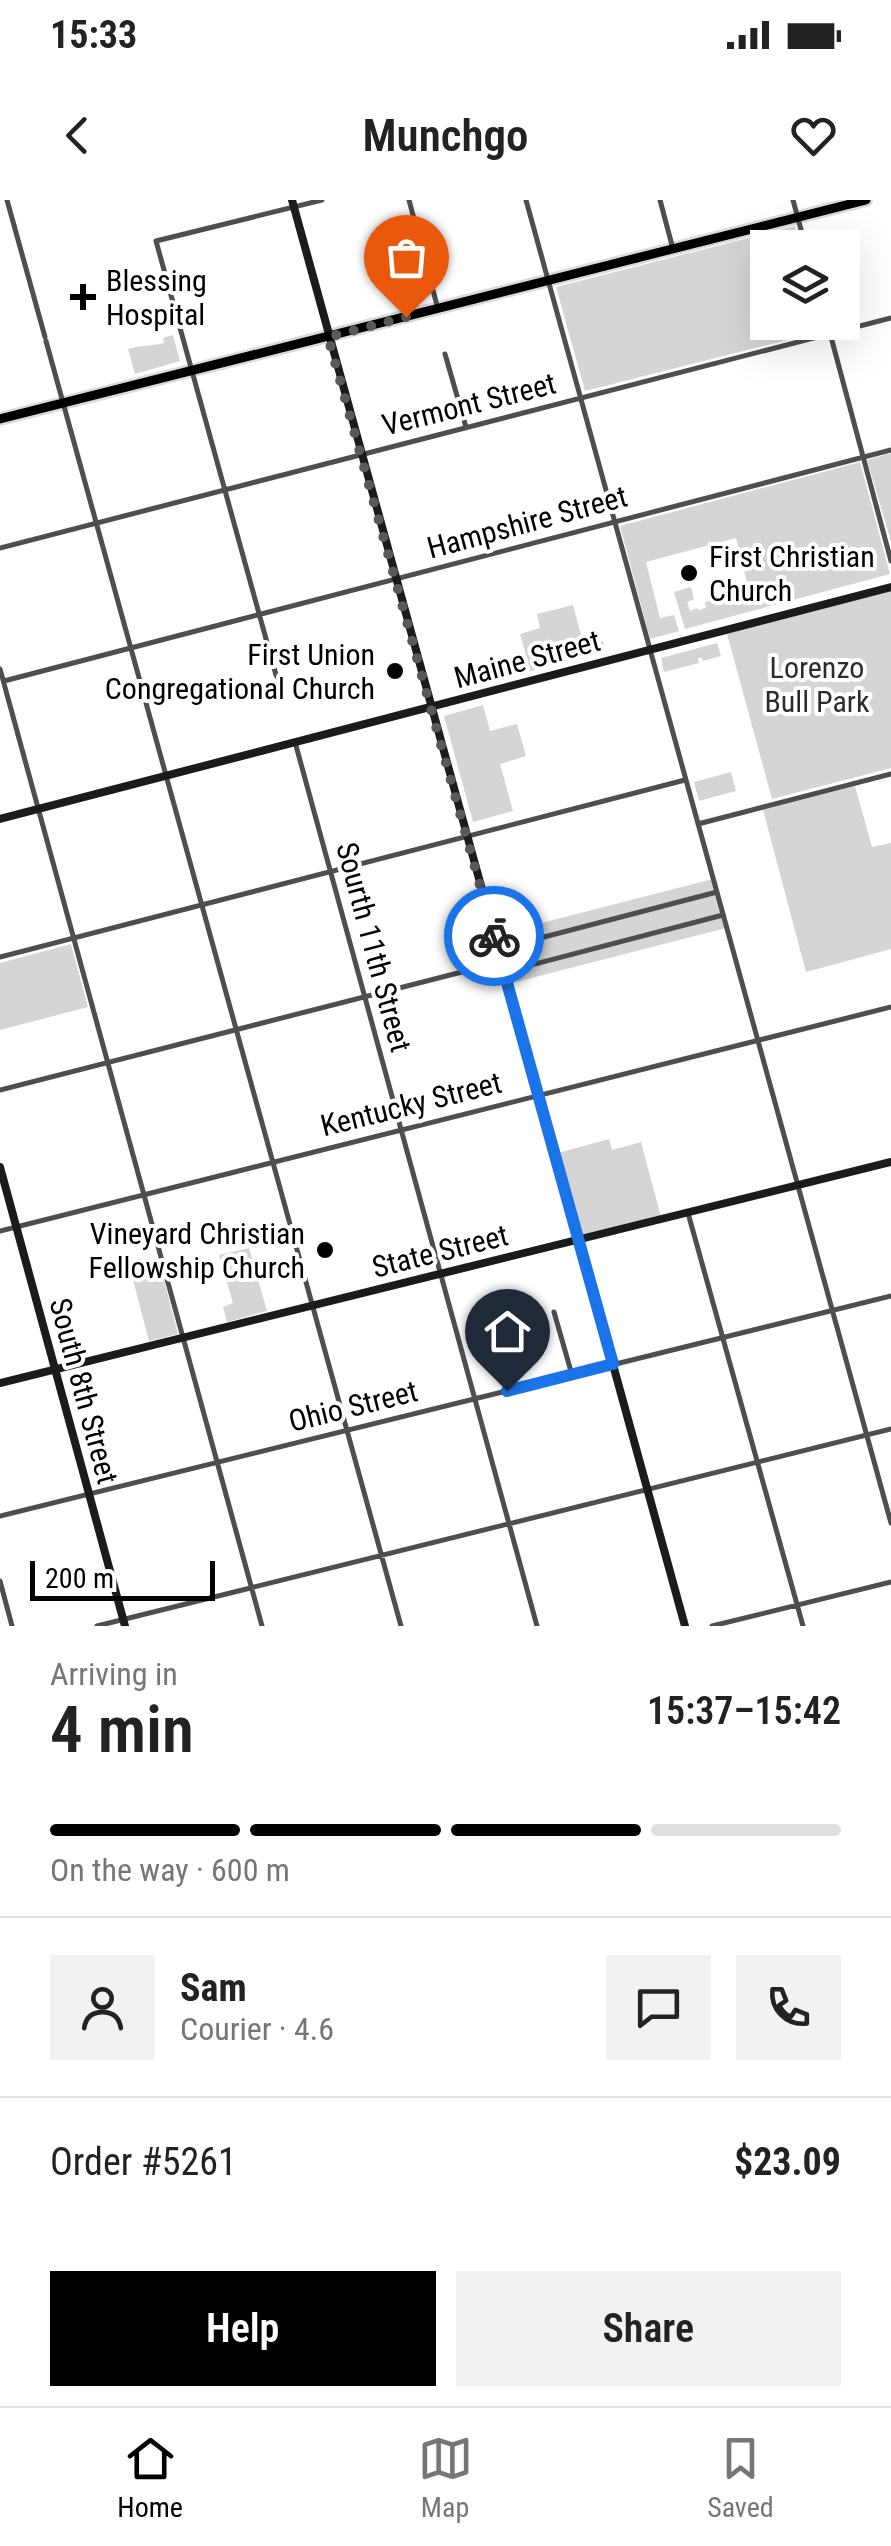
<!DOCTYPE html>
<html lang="en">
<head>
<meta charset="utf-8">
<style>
	body { margin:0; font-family:"Roboto Condensed",sans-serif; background:#f2f2f2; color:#222; height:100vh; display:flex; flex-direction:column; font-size:38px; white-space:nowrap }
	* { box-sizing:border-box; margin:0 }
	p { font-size:32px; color:#767676 }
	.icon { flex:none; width:55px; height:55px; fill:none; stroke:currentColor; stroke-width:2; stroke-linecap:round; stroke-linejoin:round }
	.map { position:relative; height:1426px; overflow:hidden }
	.drawer { display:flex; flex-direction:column; background:#fff; flex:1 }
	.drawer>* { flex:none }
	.buttons { position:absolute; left:750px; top:30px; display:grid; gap:20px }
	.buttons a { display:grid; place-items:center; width:110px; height:110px; border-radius:0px; background:#fff; box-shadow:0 10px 40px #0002; font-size:50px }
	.scale { position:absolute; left:30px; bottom:25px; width:185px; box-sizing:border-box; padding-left:10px; border:5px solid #000; border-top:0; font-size:28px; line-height:35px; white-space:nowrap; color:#000; -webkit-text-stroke:8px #fff; paint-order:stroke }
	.pin { position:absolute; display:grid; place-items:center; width:85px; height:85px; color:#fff; margin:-102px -42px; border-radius:50% 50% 50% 0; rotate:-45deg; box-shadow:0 0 10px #0007 }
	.pin .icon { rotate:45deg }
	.courier { position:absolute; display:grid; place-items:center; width:100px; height:100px; margin:-50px; border:8px solid #1a73e8; border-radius:50%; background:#fff; color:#222; box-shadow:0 2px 12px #0007 }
	.overview em { font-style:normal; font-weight:600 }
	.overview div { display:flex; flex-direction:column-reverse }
	.overview { display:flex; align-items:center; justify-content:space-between; height:170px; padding:0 50px }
	h1 { font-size:65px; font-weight:600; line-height:75px }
	.bar { display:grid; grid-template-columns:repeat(4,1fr); gap:15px 10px; align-content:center; height:120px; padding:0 50px }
	.bar i { height:12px; border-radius:8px; background:#e0e0e0 }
	.bar .active { background:#000 }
	.bar p { grid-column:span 4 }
	.line { display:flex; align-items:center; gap:25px; padding:0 50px; border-top:2px solid #e0e0e0 }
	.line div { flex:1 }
	.round { display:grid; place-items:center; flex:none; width:105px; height:105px; border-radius:0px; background:#f2f2f2 }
	.primary-button { display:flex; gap:20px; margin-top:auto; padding:20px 50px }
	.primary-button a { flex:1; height:115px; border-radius:0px; background:#000; color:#fff; font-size:40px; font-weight:600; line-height:115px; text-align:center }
	.primary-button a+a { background:#f2f2f2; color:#222 }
	.status { display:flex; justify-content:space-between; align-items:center; height:70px; padding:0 50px; background:#fff; direction:ltr }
	.status svg { height:28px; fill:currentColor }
	header { display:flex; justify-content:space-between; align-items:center; height:130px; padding:0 50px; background:#fff; font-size:45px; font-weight:600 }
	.menu { display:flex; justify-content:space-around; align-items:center; height:140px; border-top:2px solid #e0e0e0; background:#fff; font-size:28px; color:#767676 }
	.menu a { display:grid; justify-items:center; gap:5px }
	.menu .active { color:#000 }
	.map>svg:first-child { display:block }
</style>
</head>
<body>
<div class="status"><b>15:33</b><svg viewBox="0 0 49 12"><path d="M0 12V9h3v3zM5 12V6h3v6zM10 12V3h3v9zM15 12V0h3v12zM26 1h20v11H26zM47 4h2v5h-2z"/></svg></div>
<header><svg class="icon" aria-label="back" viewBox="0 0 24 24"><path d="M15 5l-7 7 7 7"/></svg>Munchgo<svg class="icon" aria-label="heart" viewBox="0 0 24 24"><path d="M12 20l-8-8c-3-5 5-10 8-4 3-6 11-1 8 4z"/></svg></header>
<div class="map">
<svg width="891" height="1426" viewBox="0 0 891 1426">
	<rect width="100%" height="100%" fill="#fff"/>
	<path fill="#d5d5d5" d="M795 26 801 47 768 48V122L821 123 823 131 585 191 556 87Z
		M173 135 180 161 135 174 128 149C141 145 152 146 164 143L163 138Z
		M891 253V342L867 260Z
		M860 262 890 374 685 429 674 392 691 387 694 399 687 402 690 411 697 408 699 410 706 408 705 402 749 390 736 338 646 362 660 418 674 415 679 431 650 439 620 326Z
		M891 387V568L772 599 726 430Z
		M573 405 584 446 603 441 605 451 497 480 494 467 527 459 520 434 540 428 537 414Z
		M717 443 721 456 703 461 702 458H698L699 463 664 472 661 458Z
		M483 505 490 531 517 524 526 556 500 564 513 611 473 622 444 516Z
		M731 572 736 591 699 601 694 582Z
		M855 586 872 647 891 643V749L806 772 763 610Z
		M713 679 726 728 508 784 494 735Z
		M71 744 88 807 0 830V763Z
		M609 939 612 950 641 942 661 1017 580 1038 558 953Z
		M249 1048 267 1111 227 1122 223 1107 233 1103 219 1055Z
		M161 1068 178 1134 149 1141 132 1076Z"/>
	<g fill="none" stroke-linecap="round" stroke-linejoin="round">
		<g stroke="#dbdbdb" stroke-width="14">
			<path id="primary" d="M0 219 866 0"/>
		</g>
		<path stroke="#4e4e4e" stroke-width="5" d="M7 0 45 137
			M409 0 438 109
			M526 0 891 1323
			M660 0 673 49
			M793 0 806 48
			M827 122 891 361
			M46 141 401 1426
			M445 154 466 227
			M0 348 891 118
			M0 469 262 1426
			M4 481 891 250
			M281 482 276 475 156 41 322 0
			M295 542 537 1426
			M698 624 891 574
			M498 749 717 692
			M0 757 685 580
			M504 772 723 715
			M0 890 501 762
			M688 1013 803 1426
			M0 1031 891 807
			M554 1112 572 1175
			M0 1316 891 1096
			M0 1381 12 1426
			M97 1426 891 1229
			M712 1426 891 1382"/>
		<path stroke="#1b1b1b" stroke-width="8" d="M292 0 685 1426
			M0 619 891 387
			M0 967 125 1426
			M0 1183 891 962"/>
		<use href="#primary" stroke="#000" stroke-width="9"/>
	</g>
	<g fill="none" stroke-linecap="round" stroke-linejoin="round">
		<path stroke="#595959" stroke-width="10" stroke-dasharray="0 18" d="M406 117 328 137 494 736"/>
		<path stroke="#1a73e8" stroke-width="12" d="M494 736 613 1164 507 1191"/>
	</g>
	<g fill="#000" stroke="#fff" stroke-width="4">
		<path d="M78 82h10v10h10v10h-10v10h-10v-10h-10v-10h10z"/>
		<circle cx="689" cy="373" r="10"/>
		<circle cx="395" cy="471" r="10"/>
		<circle cx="325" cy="1050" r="10"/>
	</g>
	<g text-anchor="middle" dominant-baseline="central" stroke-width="8" stroke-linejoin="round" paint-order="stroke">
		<g font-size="30" fill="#000" stroke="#fff" text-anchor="start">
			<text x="106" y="80">Blessing<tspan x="106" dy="34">Hospital</tspan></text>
			<text x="709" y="356">First Christian<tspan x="709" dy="34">Church</tspan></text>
			<text x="375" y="454" text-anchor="end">First Union<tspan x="375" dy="34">Congregational Church</tspan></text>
			<text x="305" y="1033" text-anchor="end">Vineyard Christian<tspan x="305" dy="34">Fellowship Church</tspan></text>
		</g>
		<g font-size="30" fill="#000" stroke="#fff">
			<text transform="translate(469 204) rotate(-14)">Vermont Street</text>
			<text transform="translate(527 322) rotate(-15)">Hampshire Street</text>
			<text transform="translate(527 459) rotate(-15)">Maine Street</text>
			<text transform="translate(374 747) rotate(75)">Sourth 11th Street</text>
			<text transform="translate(411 904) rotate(-14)">Kentucky Street</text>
			<text transform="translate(440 1051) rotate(-14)">State Street</text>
			<text transform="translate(84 1191) rotate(75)">South 8th Street</text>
			<text transform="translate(353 1206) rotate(-14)">Ohio Street</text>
		</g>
		<g font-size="30" fill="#2c2c2c" stroke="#fff">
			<text x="817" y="467">Lorenzo<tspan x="817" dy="34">Bull Park</tspan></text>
		</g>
	</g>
</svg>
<div class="buttons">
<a><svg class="icon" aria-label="layers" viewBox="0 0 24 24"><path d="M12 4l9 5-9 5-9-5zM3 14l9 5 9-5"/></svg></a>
</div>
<div class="scale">200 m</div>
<div class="pin" style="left:406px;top:117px;background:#ea580c"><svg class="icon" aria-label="bag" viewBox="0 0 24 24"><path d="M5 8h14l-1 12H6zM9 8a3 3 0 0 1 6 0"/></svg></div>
<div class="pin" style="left:507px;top:1191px;background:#1f2937"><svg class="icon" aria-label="home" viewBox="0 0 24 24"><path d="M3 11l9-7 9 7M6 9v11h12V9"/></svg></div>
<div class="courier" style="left:494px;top:736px"><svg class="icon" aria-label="bike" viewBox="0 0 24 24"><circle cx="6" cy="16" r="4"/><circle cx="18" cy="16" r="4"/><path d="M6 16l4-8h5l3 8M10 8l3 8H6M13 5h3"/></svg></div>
</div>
<section class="drawer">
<div class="overview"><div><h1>4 min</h1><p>Arriving in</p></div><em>15:37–15:42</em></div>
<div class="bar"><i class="active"></i><i class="active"></i><i class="active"></i><i></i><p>On the way · 600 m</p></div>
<div class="line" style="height:180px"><a class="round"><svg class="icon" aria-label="person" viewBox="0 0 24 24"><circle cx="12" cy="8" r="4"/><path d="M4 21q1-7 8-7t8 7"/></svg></a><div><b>Sam</b><p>Courier · 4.6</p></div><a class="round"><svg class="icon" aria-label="chat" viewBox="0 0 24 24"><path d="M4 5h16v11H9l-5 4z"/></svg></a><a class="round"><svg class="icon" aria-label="phone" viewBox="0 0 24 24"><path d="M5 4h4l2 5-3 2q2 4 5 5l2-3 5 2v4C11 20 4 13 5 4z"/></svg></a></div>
<div class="line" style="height:130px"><div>Order #5261</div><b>$23.09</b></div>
<div class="primary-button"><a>Help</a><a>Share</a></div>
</section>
<nav class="menu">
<a class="active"><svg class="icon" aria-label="home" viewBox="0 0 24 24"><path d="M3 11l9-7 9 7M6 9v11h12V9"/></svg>Home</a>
<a><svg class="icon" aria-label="map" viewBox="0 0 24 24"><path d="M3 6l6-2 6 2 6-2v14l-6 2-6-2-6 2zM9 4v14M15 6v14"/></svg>Map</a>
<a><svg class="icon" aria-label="saved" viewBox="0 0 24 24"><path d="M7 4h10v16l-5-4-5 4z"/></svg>Saved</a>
</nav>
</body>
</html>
